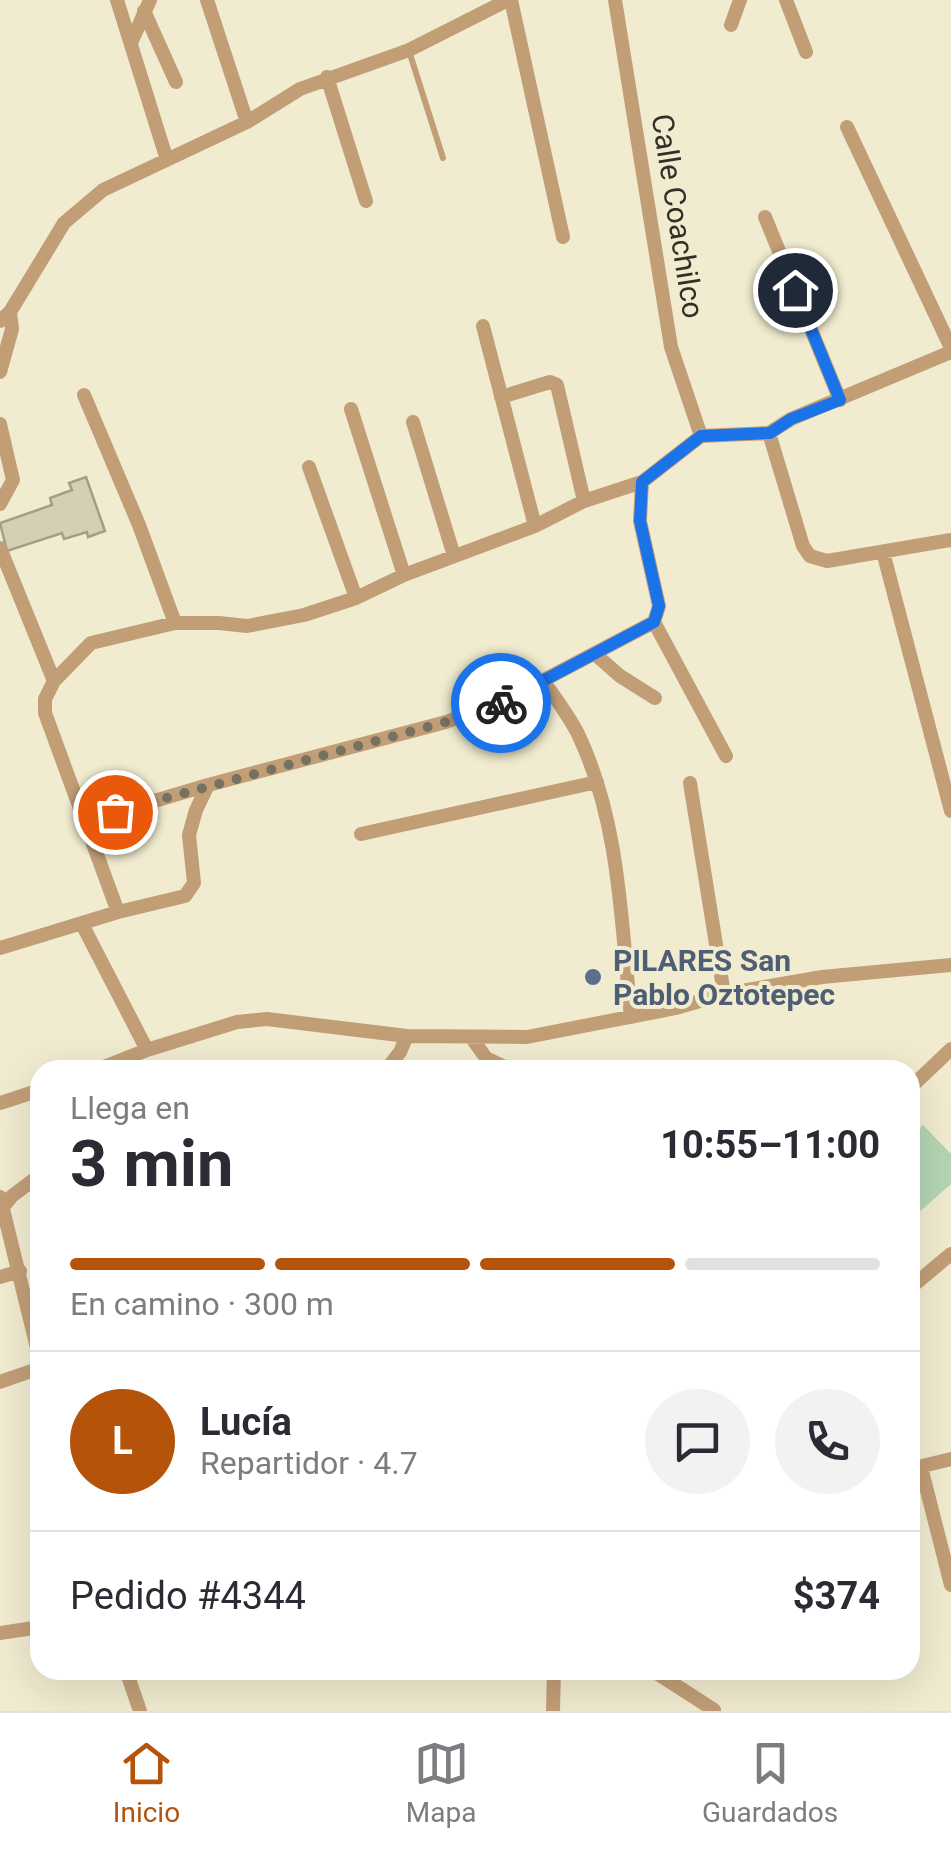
<!DOCTYPE html>
<html lang="es">
<head>
<meta charset="utf-8">
<style>
	body { margin:0; font-family:Roboto,sans-serif; background:#f2f2f3; color:#2b2b33; height:100vh; display:flex; flex-direction:column; font-size:38px; white-space:nowrap }
	* { box-sizing:border-box; margin:0 }
	p { font-size:32px; color:#7c7c81 }
	.icon { flex:none; width:55px; height:55px; fill:none; stroke:currentColor; stroke-width:2; stroke-linecap:round; stroke-linejoin:round }
	.map { position:relative; flex:1; overflow:hidden }
	.sheet { position:absolute; left:30px; top:1060px; width:890px; height:620px; display:flex; flex-direction:column; background:#fff; border-radius:30px; box-shadow:0 10px 40px #0002 }
	.sheet>* { flex:none }
	.pin { position:absolute; display:grid; place-items:center; width:85px; height:85px; color:#fff; margin:-42px; border:5px solid #fff; border-radius:50%; box-shadow:0 2px 10px #0007 }
	.courier { position:absolute; display:grid; place-items:center; width:100px; height:100px; margin:-50px; border:8px solid #1a73e8; border-radius:50%; background:#fff; color:#222; box-shadow:0 2px 12px #0007 }
	.summary em { font-style:normal; font-weight:700 }
	.summary div { display:flex; flex-direction:column-reverse }
	.summary { display:flex; align-items:center; justify-content:space-between; height:170px; padding:0 40px }
	h1 { font-size:65px; font-weight:700; line-height:75px }
	.bar { display:grid; grid-template-columns:repeat(4,1fr); gap:15px 10px; align-content:center; height:120px; padding:0 40px }
	.bar i { height:12px; border-radius:8px; background:#e1e1e2 }
	.bar .current { background:#b45309 }
	.bar p { grid-column:span 4 }
	.line { display:flex; align-items:center; gap:25px; padding:0 40px; border-top:2px solid #e1e1e2 }
	.line div { flex:1 }
	.round { display:grid; place-items:center; flex:none; width:105px; height:105px; border-radius:52px; background:#f2f2f3 }
	.tab-bar { display:flex; justify-content:space-around; align-items:center; height:140px; border-top:2px solid #e1e1e2; background:#fff; font-size:28px; color:#7c7c81 }
	.tab-bar a { display:grid; justify-items:center; gap:5px }
	.tab-bar .current { color:#b45309 }
	.map>svg:first-child { display:block }
</style>
</head>
<body>
<div class="map">
<svg width="951" height="1711" viewBox="0 0 951 1711">
	<rect width="100%" height="100%" fill="#f1ecd0"/>
	<path fill="#b4d5b4" d="M923 1125 951 1154V1184L910 1220V1138Z"/>
	<path fill="#d4d0b4" stroke="#a39f84" stroke-width="2.5" d="M86 477 105 531 88 537 87 532 64 539 62 533 7 551 0 523 52 505 50 498 72 490 69 483Z"/>
	<g fill="none" stroke-linecap="round" stroke-linejoin="round">
		<path stroke="#c29e77" stroke-width="6" d="M409 51 443 158"/>
		<path stroke="#c29e77" stroke-width="14" d="M117 0 167 160
			M207 0 247 122
			M511 0 563 237
			M615 0 671 347 701 436
			M786 0 806 52
			M144 11 176 82
			M731 25 740 0
			M131 43 150 0
			M327 77 366 201
			M847 127 951 348
			M765 217 840 400
			M0 321 10 312 64 223 103 190 247 122 300 89 409 50 508 0
			M483 326 535 526
			M0 372 12 329 10 312
			M84 395 139 525 175 623
			M501 397 550 382 557 385 584 501
			M351 409 404 575
			M413 422 454 556
			M0 424 13 480 0 504
			M769 433 803 546 810 556 827 561 951 540
			M309 467 356 598
			M0 548 54 681 45 699V713L118 912
			M883 552 951 811
			M654 622 726 756
			M596 655 620 676 655 698
			M54 681 91 643 175 623H219L247 626 304 615 356 598 404 575 535 526 584 501 642 482 701 436 769 433 791 419 951 352
			M544 682C556 699 569 716 578 734 620 822 621 922 631 1017
			M690 783 724 994
			M84 822 208 785 446 722 500 703 654 622 659 606 640 521 642 482
			M361 834 597 782
			M82 924 147 1050
			M0 948 118 912 185 896 194 883 189 835 196 810 208 785
			M471 1037 486 1058 511 1070
			M96 1070 147 1050 237 1022 267 1019 407 1036 527 1037 676 1008 724 994 822 977 951 965
			M386 1070 400 1052 407 1036
			M910 1088 951 1049
			M0 1103 40 1090
			M0 1197 40 1360
			M0 1211 12 1196 40 1175
			M0 1277 20 1271
			M910 1288 951 1254
			M0 1382 40 1368
			M921 1467 951 1585
			M910 1469 951 1459
			M0 1633 40 1627
			M126 1670 140 1711
			M652 1670 714 1710
			M553 1711 554 1670"/>
	</g>
	<g fill="none" stroke-linecap="round" stroke-linejoin="round">
		<path stroke="#757262" stroke-width="10" stroke-dasharray="0 18" d="M115 812 446 722 501 703"/>
		<path stroke="#1a73e8" stroke-width="12" d="M501 703 654 622 659 606 640 521 642 482 701 436 770 433 791 419 840 400 795 290"/>
	</g>
	<circle fill="#5c6f8a" stroke="#f1ecd0" stroke-width="4" cx="593" cy="977" r="10"/>
	<g text-anchor="middle" dominant-baseline="central" stroke-width="8" stroke-linejoin="round" paint-order="stroke">
		<g font-size="30" fill="#323026" stroke="#f1ecd0">
			<text transform="translate(678 216) rotate(81)">Calle Coachilco</text>
		</g>
		<g font-size="30" font-weight="bold" fill="#4e5e75" stroke="#f1ecd0" text-anchor="start">
			<text x="613" y="960">PILARES San<tspan x="613" dy="34">Pablo Oztotepec</tspan></text>
		</g>
	</g>
</svg>
<div class="pin" style="left:115px;top:812px;background:#ea580c"><svg class="icon" aria-label="bag" viewBox="0 0 24 24"><path d="M5 8h14l-1 12H6zM9 8a3 3 0 0 1 6 0"/></svg></div>
<div class="pin" style="left:795px;top:290px;background:#1f2937"><svg class="icon" aria-label="home" viewBox="0 0 24 24"><path d="M3 11l9-7 9 7M6 9v11h12V9"/></svg></div>
<div class="courier" style="left:501px;top:703px"><svg class="icon" aria-label="bike" viewBox="0 0 24 24"><circle cx="6" cy="16" r="4"/><circle cx="18" cy="16" r="4"/><path d="M6 16l4-8h5l3 8M10 8l3 8H6M13 5h3"/></svg></div>
<section class="sheet">
<div class="summary"><div><h1>3 min</h1><p>Llega en</p></div><em>10:55–11:00</em></div>
<div class="bar"><i class="current"></i><i class="current"></i><i class="current"></i><i></i><p>En camino · 300 m</p></div>
<div class="line" style="height:180px"><b class="round" style="background:#b45309;color:#fff">L</b><div><b>Lucía</b><p>Repartidor · 4.7</p></div><a class="round"><svg class="icon" aria-label="chat" viewBox="0 0 24 24"><path d="M4 5h16v11H9l-5 4z"/></svg></a><a class="round"><svg class="icon" aria-label="phone" viewBox="0 0 24 24"><path d="M5 4h4l2 5-3 2q2 4 5 5l2-3 5 2v4C11 20 4 13 5 4z"/></svg></a></div>
<div class="line" style="height:130px"><div>Pedido #4344</div><b>$374</b></div>
</section>
</div>
<nav class="tab-bar">
<a class="current"><svg class="icon" aria-label="home" viewBox="0 0 24 24"><path d="M3 11l9-7 9 7M6 9v11h12V9"/></svg>Inicio</a>
<a><svg class="icon" aria-label="map" viewBox="0 0 24 24"><path d="M3 6l6-2 6 2 6-2v14l-6 2-6-2-6 2zM9 4v14M15 6v14"/></svg>Mapa</a>
<a><svg class="icon" aria-label="saved" viewBox="0 0 24 24"><path d="M7 4h10v16l-5-4-5 4z"/></svg>Guardados</a>
</nav>
</body>
</html>
